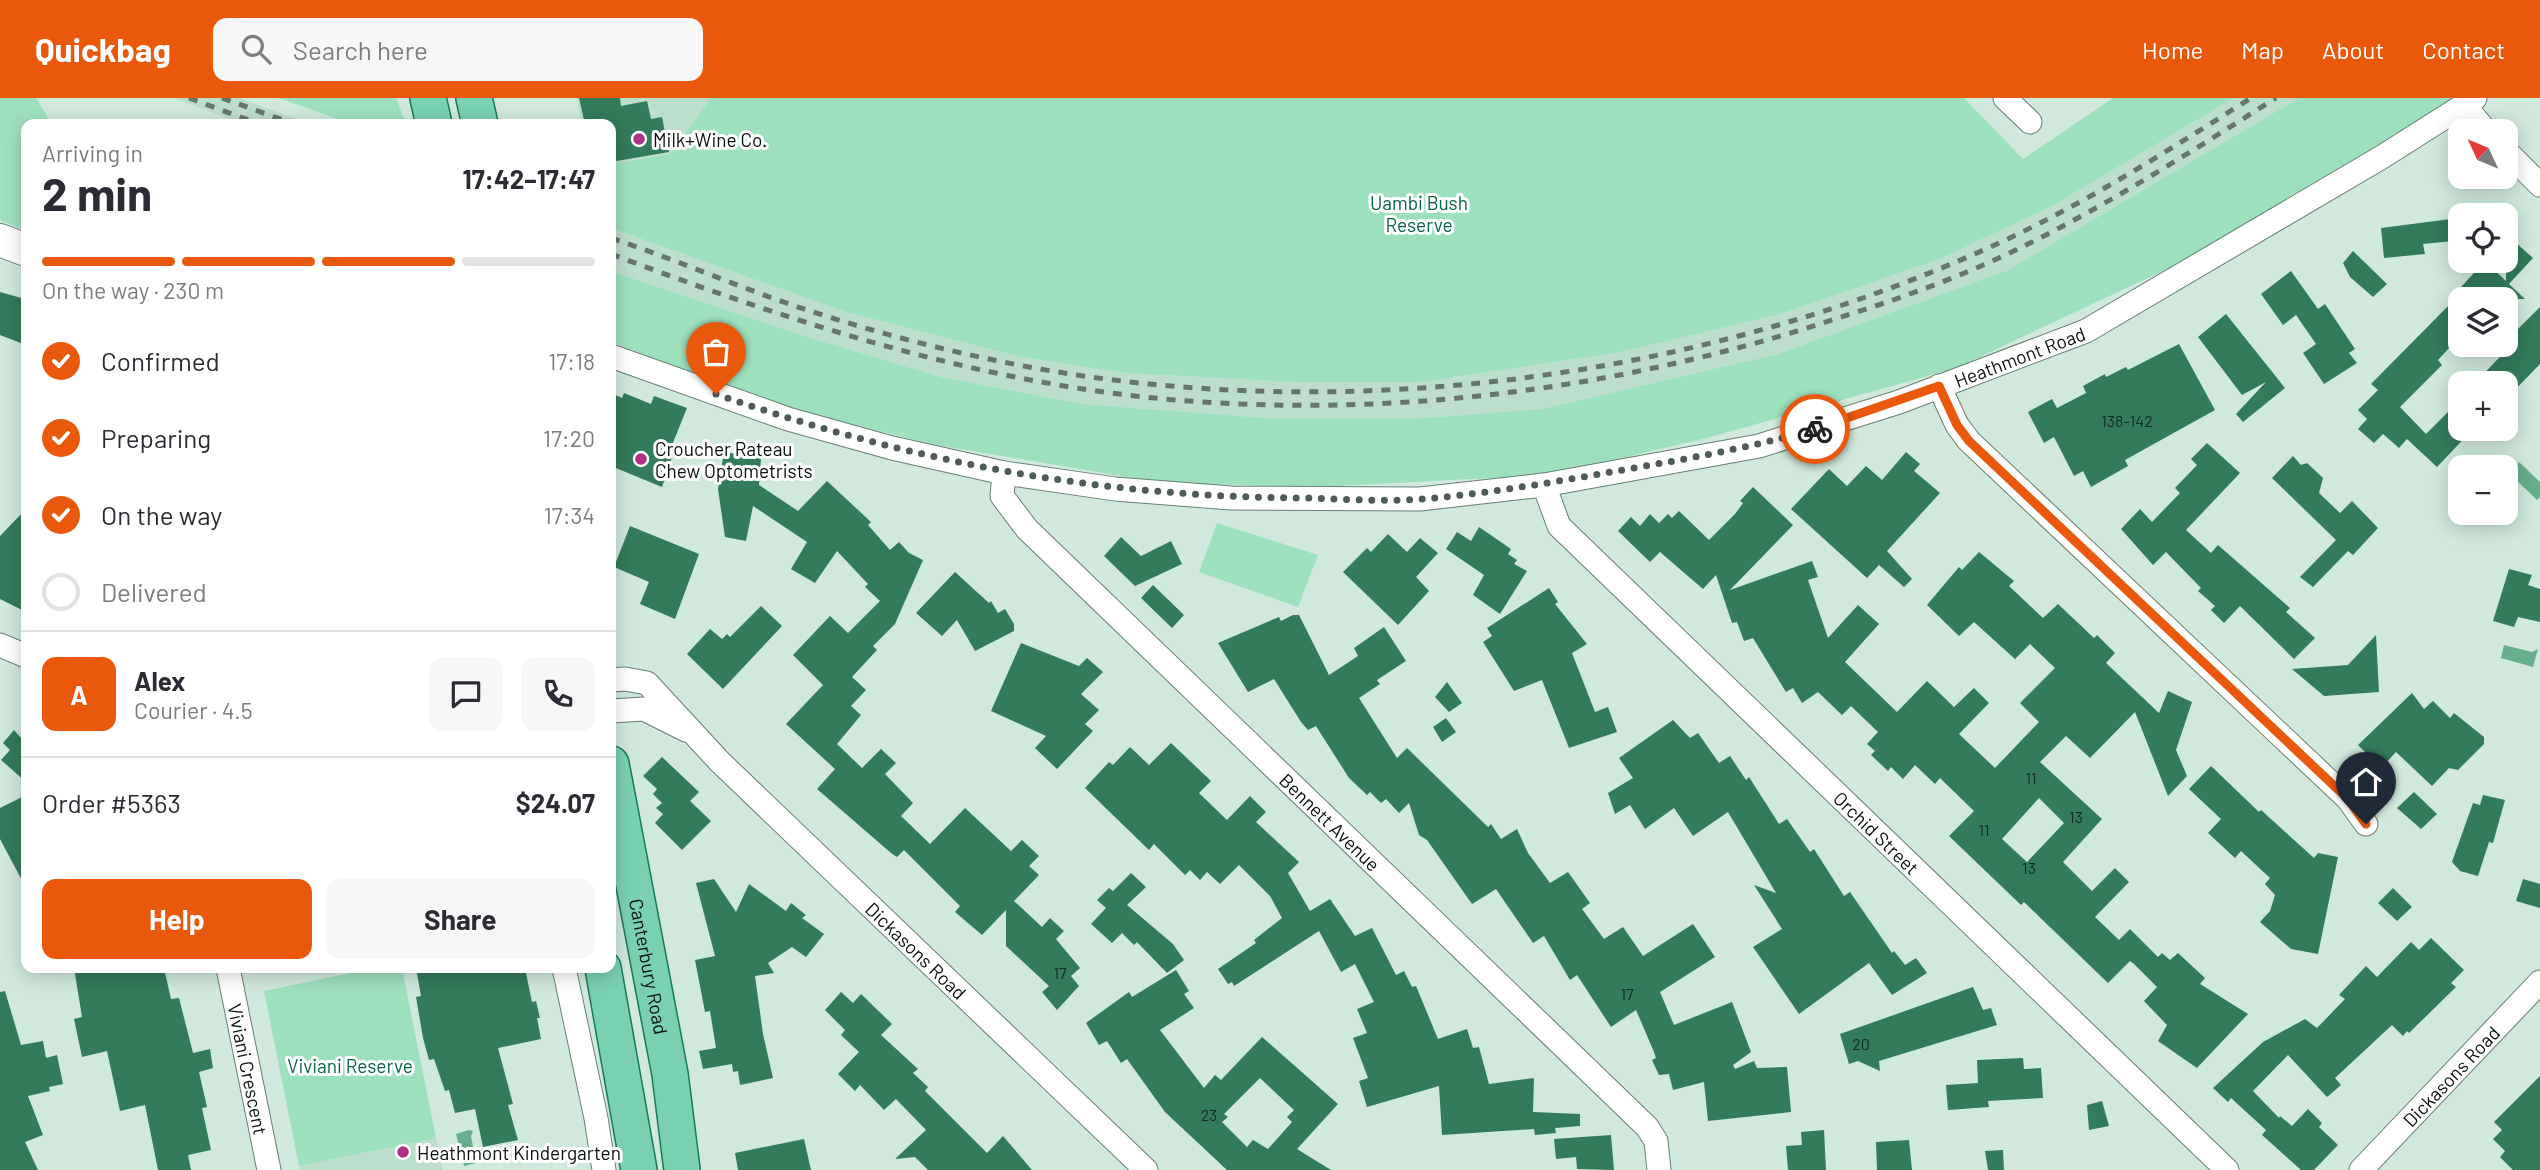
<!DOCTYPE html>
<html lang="en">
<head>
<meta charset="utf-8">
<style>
	body { margin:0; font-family:Barlow,sans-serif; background:#f7f7f7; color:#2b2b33; height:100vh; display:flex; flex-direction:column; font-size:26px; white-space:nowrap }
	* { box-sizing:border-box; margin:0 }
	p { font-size:23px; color:#7c7c81 }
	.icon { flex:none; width:38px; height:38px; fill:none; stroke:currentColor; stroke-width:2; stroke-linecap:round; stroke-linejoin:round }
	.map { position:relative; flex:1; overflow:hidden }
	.side { position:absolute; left:21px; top:21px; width:595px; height:854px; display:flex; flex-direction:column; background:#fff; border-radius:14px; box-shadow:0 4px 18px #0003 }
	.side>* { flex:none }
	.needle { width:46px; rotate:314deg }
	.controls { position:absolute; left:2448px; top:21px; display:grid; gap:14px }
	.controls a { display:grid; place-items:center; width:70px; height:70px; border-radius:14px; background:#fff; box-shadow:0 4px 18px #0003; font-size:35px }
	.pin { position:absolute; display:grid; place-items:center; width:60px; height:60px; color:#fff; margin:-72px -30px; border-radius:50% 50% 50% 0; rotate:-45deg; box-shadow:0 0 7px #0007 }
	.pin .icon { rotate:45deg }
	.courier { position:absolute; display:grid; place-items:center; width:70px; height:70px; margin:-35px; border:5px solid #ea580c; border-radius:50%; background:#fff; color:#222; box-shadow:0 2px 9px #0007 }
	.head em { font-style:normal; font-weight:700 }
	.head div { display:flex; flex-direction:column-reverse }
	.head { display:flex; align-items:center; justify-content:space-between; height:119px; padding:0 21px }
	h1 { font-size:46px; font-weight:700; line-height:52px }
	.bar { display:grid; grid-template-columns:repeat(4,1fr); gap:10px 7px; align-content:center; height:84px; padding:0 21px }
	.bar i { height:9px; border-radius:5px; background:#e1e1e2 }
	.bar .active { background:#ea580c }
	.bar p { grid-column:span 4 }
	.line { display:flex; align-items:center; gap:18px; padding:0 21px; border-top:2px solid #e1e1e2 }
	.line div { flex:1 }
	.round { display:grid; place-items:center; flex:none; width:74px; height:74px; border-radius:14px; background:#f7f7f7 }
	ol { padding:0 21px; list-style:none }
	li { display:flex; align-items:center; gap:21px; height:77px }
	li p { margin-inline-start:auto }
	li .icon { padding:7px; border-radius:50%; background:#ea580c; color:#fff; stroke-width:4 }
	li:last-child { color:#7c7c81 }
	li i { width:38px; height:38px; border:4px solid #e1e1e2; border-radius:50% }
	.cta { display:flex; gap:14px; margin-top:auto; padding:14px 21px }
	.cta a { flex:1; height:80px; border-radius:14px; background:#ea580c; color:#fff; font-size:28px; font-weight:700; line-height:80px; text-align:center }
	.cta a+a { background:#f7f7f7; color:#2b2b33 }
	header { display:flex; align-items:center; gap:42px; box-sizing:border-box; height:98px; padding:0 35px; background:#ea580c; color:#fff }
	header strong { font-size:33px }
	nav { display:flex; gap:38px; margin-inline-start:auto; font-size:24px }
	.search { width:490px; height:63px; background:#f7f7f7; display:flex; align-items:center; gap:18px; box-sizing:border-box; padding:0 24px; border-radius:14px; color:#7c7c81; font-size:26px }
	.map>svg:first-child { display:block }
</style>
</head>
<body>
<header>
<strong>Quickbag</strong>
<div class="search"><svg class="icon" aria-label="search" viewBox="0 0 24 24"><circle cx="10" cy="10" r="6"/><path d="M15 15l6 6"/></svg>Search here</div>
<nav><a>Home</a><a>Map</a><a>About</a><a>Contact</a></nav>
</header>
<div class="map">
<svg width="2540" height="1072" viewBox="0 0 2540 1072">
	<rect width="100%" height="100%" fill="#d0e9dc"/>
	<path fill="#bddecd" d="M173 0H239L309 26H243Z
		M577 0H711L670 56 611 66V26H582Z
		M2234 0H2299L2008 172 1778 256 1542 311 1425 320 1278 321 1082 306 941 279 801 237 611 173V130L846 214 1021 259 1126 275 1293 284H1421L1621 254 1780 216 1940 161 2054 107Z
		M436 1040 443 1072H300L299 1068Z"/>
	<path fill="#9de0be" d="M0 0H36L47 18 48 26H26V133L0 122Z
		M279 0H396L406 26H352Z
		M711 0H1964L2023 61 2113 0H2234L2054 107 1940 161 1780 216 1621 254 1421 284H1293L1126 275 1021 259 846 214 611 130V66L670 56Z
		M2299 0H2454L2305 93 2165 172 1956 270 1703 341 1550 377 1316 389 1203 386 1139 381 931 346 785 309 611 244V173L801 237 941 279 1082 306 1278 321 1425 320 1542 311 1778 256 2008 172Z
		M1217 425 1318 457 1298 509 1199 474Z
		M375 870H402L436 1040 299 1068 264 893Z"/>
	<path fill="#66ae8c" d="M2519 364 2540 384V399L2537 402 2509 375Z
		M2504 547 2532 554 2538 551 2533 569 2501 560Z
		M469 1032 473 1033 471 1038 476 1065 464 1068 456 1036Z"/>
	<path fill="#327b5b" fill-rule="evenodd" d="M579 0H620L621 8 647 3 651 21 662 19 669 54 611 64V26H585Z
		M2451 121 2453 143 2423 146 2425 156 2384 160 2381 130Z
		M2506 136 2533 160 2509 186 2525 201H2460V238L2438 262 2442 267 2400 309 2426 336 2460 302V331H2473L2437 369 2407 341 2399 350 2383 336 2374 345 2358 331 2367 321 2358 312 2378 292 2371 286 2455 201H2450L2485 163 2506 183Z
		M2353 153 2387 186 2373 199 2350 179 2343 165Z
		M2291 173 2318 211 2325 206 2355 251 2349 255 2357 265 2324 286 2303 255 2316 246 2296 217 2283 227 2261 196Z
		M0 194 25 201 26 247 0 237Z
		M2540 209V266L2506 301V285H2475L2512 246 2507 242Z
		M2226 216 2285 290 2243 324 2236 316 2266 284 2242 297 2198 239Z
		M2179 246 2215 312 2125 362 2128 368 2091 389 2083 373 2074 378 2054 339 2044 345 2028 314 2052 301 2057 310 2086 295 2083 288 2105 276 2106 279 2126 269 2128 272Z
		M611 295 622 300 624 295 651 306 654 298 687 310 670 352 674 353 662 389 611 368Z
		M2207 345 2240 375 2186 432 2211 455 2218 447 2290 510 2286 514 2315 540 2294 561 2240 508 2224 525 2211 512 2215 508 2198 493 2201 490 2166 454 2153 467 2121 431 2140 411 2152 424 2180 395 2175 390 2197 367 2191 361Z
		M724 354 761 360 759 387 798 413 827 383 871 424 868 427 890 452 899 444 909 455 923 462 895 526 873 548 877 552 852 579 866 592 851 608 861 617 837 646 862 670 881 651 896 665 885 676 913 705 901 718 930 746 965 710 1011 753 1022 742 1039 758 1029 768 1039 777 1014 803 1042 829 1050 820 1064 833 1056 841 1080 870 1071 878 1079 888 1057 912 1042 894 1049 888 1006 848V812L982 837 955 814 960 808 904 752 897 759 891 755 817 691 835 671 786 626 823 587 793 557 830 518 848 535 880 503 865 489 868 486 837 453 815 485 791 471 807 444 753 408 746 443 725 439 718 391Z
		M1906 354 1920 366 1914 373 1940 395 1887 453 1912 481 1904 489 1879 467 1867 480 1791 411 1829 371 1847 388 1866 368 1882 382Z
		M2293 358 2301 367 2307 365 2323 380 2319 395 2340 415 2352 403 2378 430 2353 457 2348 453 2313 489 2300 479 2336 442 2272 380Z
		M1753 389 1793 427 1730 492 1812 463 1818 479 1808 482 1828 540 1858 507 1879 526 1845 564 1897 614 1927 583 1954 609 1974 590 1989 605 1959 636 1995 670 2039 624 2020 605 2055 570 2030 546 2015 561 1974 524 1959 538 1927 507 1959 469 1962 472 1979 454 2014 483 2009 488 2043 520 2058 506 2094 540 2097 537 2115 555 2106 565 2159 615 2168 593 2192 604 2176 652 2187 678 2168 698 2135 614 2090 660 2066 638 2040 664 2102 721 2063 764 2092 793 2115 770 2129 784 2095 819 2119 842 2130 831 2158 859 2162 855 2170 862 2178 855 2205 880 2200 886 2248 916 2197 970 2158 943 2167 927 2144 903 2157 889 2134 866 2130 863 2108 885 2024 804 2021 807 1949 738 1974 713 1940 680 1935 686 1915 667 1903 681 1891 669 1888 673 1871 657 1875 653 1867 646 1878 634 1851 608 1842 617 1818 594 1802 605 1793 590 1786 594 1753 540 1744 543 1737 524 1732 525 1716 477 1703 491 1660 454 1650 464 1618 433 1631 419 1640 428 1650 416 1659 425 1668 416 1672 420 1679 413 1709 442 1735 416 1743 405 1740 403ZM2039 700 2064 725 2027 764 2002 741Z
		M26 411V514L0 501V438Z
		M630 428 699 456 675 521 640 506 649 484 614 469Z
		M1479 429 1511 451 1508 456 1517 462 1514 466 1527 473 1500 516 1473 497 1484 477 1446 451 1457 434 1471 443Z
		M1388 436 1407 454 1420 440 1438 455 1416 479 1429 493 1398 527 1343 474 1367 450 1371 454Z
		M1121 439 1141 458 1171 443 1182 466 1135 488 1104 458Z
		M2509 471 2532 477 2528 487 2540 491V524L2518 519 2514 529 2493 523Z
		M955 474 989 505 991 503 998 515 1005 511 1014 526V533L975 553 957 522 942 538 916 515Z
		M1153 487 1184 517 1172 530 1141 500Z
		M1549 490 1558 504 1555 506 1587 546 1572 555 1595 614 1608 609 1617 634 1569 650 1542 582 1514 593 1483 544 1492 538 1487 530Z
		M761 508 782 528 723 591 687 556 710 531 722 541 727 536 730 539Z
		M1293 517H1299L1329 577 1358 558 1354 550 1384 529 1406 563 1377 582 1380 586 1359 600 1397 660 1407 650 1488 729 1491 726 1501 741 1517 731 1528 755 1550 785 1568 774 1590 805 1582 811 1604 841 1623 829 1643 858 1693 826 1715 859 1660 894 1674 927 1732 904 1751 954 1733 967 1735 971 1754 963 1757 970 1787 969 1791 1014 1708 1023 1704 984 1673 992 1669 976 1659 977 1652 962 1656 960 1654 954 1636 912 1611 929 1577 877 1570 882 1544 838 1533 845 1496 791 1472 806 1427 742 1419 737 1409 705 1399 715 1386 701 1381 705 1370 694 1367 697 1349 680 1316 628 1308 632 1301 624 1274 581 1248 594 1218 545 1279 519 1281 523Z
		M2376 537 2379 594 2324 598 2292 571 2348 567Z
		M1021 545 1079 568 1087 560 1103 574 1081 596 1099 612 1085 626 1093 633 1057 671 1035 650 1046 638 991 613Z
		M1447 584 1462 605 1449 614 1435 599Z
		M2412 595 2424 611 2433 603 2450 620 2454 615 2484 639V646L2458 672 2449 670 2432 688 2396 654 2381 670 2358 647Z
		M1446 620 1456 634 1442 644 1433 629Z
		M1673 622 1690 640 1698 635 1719 665 1730 658 1746 682 1749 679 1779 726 1787 721 1810 754 1814 751 1844 798 1850 794 1892 855 1894 853 1905 867 1916 860 1927 875 1892 897 1869 865 1799 916 1753 849 1782 831 1754 787 1776 795 1728 714 1693 738 1674 710 1645 731 1630 707 1615 716 1608 695 1633 680 1619 660Z
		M14 632 21 640 26 634V684L1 662 10 652 3 645Z
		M1171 645 1211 683 1199 695 1227 722 1250 698 1266 714 1256 724 1299 764 1288 775 1310 813 1330 801 1355 838 1372 830 1396 877 1404 873 1412 889 1416 888 1438 941 1467 931 1473 950 1479 949 1489 986 1534 980 1533 1014 1580 1016V1028L1555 1030 1556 1035 1535 1037 1534 1031 1442 1037 1439 988 1367 1009 1359 983 1368 980 1353 940 1367 935 1357 911 1374 904 1355 866 1341 874 1319 833 1234 888 1232 884 1228 886 1218 871 1256 845 1254 842 1282 820 1270 798 1239 767 1220 786 1207 774 1200 782 1190 772 1185 777 1154 746 1149 752 1085 690 1109 664 1113 667 1130 649 1149 667Z
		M662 659 699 694 690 703 711 723 682 752 655 725 663 716 656 710 662 705 653 696 657 691 643 678Z
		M2211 668 2259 714 2261 712 2314 760 2318 755 2338 759 2318 856 2291 851 2260 824 2270 813 2275 797 2265 786 2270 780 2241 753 2235 760 2208 735 2221 721 2189 691Z
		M2414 694 2437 716 2421 731 2397 710Z
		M26 697V790L0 741V710Z
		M2483 697 2505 702 2493 745 2489 744 2478 778 2460 773 2452 764 2473 705 2480 707Z
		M1131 775 1146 789 1127 807 1173 846 1184 862 1167 875 1137 844 1134 847 1122 835 1112 845 1091 826 1106 810 1097 802 1109 790 1113 793Z
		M714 781 736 814 749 786 786 813 791 805 806 817 802 820 824 836 806 859 792 849 768 865 774 875 755 878 763 936 773 980 740 987 738 973 733 974 732 966 703 971 699 953 716 950 710 913 705 914 695 862 715 858 696 785Z
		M2523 781 2540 786V810L2516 803Z
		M2393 790 2412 809 2397 823 2378 805Z
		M2431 840 2464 872 2451 885 2456 889 2409 935 2407 933 2403 938 2392 927 2335 980 2341 987 2327 999 2288 957 2253 993 2279 1020 2280 1018 2292 1028 2308 1011 2322 1025 2319 1029 2338 1047 2314 1072H2301L2262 1037 2266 1032 2231 1000 2228 1004 2213 990 2263 944 2305 921 2317 930 2345 901 2339 897 2366 868 2377 879 2411 844 2419 852Z
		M74 870H164L171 901 179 900 193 955 210 951 213 970 199 974 207 1009 202 1010 211 1052 188 1057 191 1072H158L145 1007 120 1013 107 953 82 959 74 921 82 919Z
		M416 870H525L532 904 536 903 540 920H537L541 941 498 950 513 1006 508 1007 518 1042 483 1049 475 1011 455 1015 449 992 445 993 434 961 429 962 423 940 416 899 421 898Z
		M1176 872 1189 893 1184 896 1194 910 1160 932 1204 990 1215 977 1221 982 1262 939 1338 1006 1297 1051 1331 1072H1227L1165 1014 1127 961 1121 965 1107 943 1099 947 1086 925 1129 894 1132 899ZM1260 980 1294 1012 1287 1019 1292 1024 1268 1051 1253 1042 1247 1049 1222 1024 1228 1019 1224 1016Z
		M1973 889 1983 912 1991 910 1997 927 1879 963 1880 973 1858 963 1849 966 1840 936Z
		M5 893 21 947 43 943 46 960 57 957 63 986 49 989 50 993 28 998 43 1037 25 1044 38 1072H0V894Z
		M841 894 853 905 861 896 892 926 881 937 918 971 913 975 928 989 925 993 987 1055 1003 1038 1032 1072H928L915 1059 895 1061 926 1032 896 1001 884 1012 860 987 855 993 838 976 859 954 841 937 845 932 825 912Z
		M2023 960 2024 971 2041 970 2043 1000 1988 1003 1989 1009 1948 1012 1946 987 1978 985 1977 962Z
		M2540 978V1072H2513L2500 1059 2505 1053 2493 1041 2502 1032 2494 1024Z
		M2102 1003 2109 1028 2089 1032 2087 1007Z
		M1824 1032 1826 1072H1788L1786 1048 1802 1047 1801 1034Z
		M1611 1037 1614 1072 1577 1071 1576 1059 1556 1061 1554 1041Z
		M804 1041 811 1072H738L735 1055Z
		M1909 1042 1912 1072H1877L1876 1044Z
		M2003 1052 2004 1072H1988L1985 1053Z"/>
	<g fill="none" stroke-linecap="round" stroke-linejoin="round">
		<g stroke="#677e72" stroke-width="25">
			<g id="street">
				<path d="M2005 0 2030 24"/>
				<path d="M2464 7 2486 33"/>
				<path d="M2506 53 2540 87"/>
				<path id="s1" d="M611 258 788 321 892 350 1004 375 1115 391 1231 400 1420 401 1544 387 1759 348 1899 304 2086 233 2382 59 2475 0"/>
				<path d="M1939 288 1957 327 1969 343 2348 701 2366 726"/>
				<path id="s2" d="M1004 375 1002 398 1027 431 1647 1029 1656 1043 1659 1072"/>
				<path id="s3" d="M1544 387 1559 428 2227 1072"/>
				<path d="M0 547 26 558"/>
				<path id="s4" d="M611 582 625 581 647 585 720 664 1146 1072"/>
				<path d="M611 613 644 611 686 632"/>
				<path id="s5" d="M228 870 269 1072"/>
				<path d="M564 870 596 1020 604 1072"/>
				<path id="s6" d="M2361 1072 2540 884"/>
			</g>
		</g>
		<g stroke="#677e72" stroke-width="34">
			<path id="secondary" d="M0 142 26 152"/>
		</g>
		<g stroke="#187955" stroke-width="38">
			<g id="primary">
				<path d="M428 0 434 26"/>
				<path d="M474 0 480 26"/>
				<path id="s7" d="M611 666 670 976 682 1072"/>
				<path d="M603 870 639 1072"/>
			</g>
		</g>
		<use href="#street" stroke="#fff" stroke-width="23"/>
		<use href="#secondary" stroke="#fff" stroke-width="32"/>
		<use href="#primary" stroke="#79d1b1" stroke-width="35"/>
		<path stroke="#66766e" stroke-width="5" stroke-dasharray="9 9" stroke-linecap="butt" d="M189 0 259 26
			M222 0 294 26
			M611 140C671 160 729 185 789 206 854 228 922 247 989 261 1315 331 1685 287 1988 150 2080 109 2166 54 2251 0
			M611 156C765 214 920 266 1083 291 1333 329 1600 299 1838 220 1902 200 1966 177 2026 147 2113 104 2195 51 2276 0"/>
	</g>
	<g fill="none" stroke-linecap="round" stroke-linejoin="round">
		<path stroke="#4e5c55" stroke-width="7" stroke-dasharray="0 12.6" d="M716 296C911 364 1098 399 1305 400 1344 401 1384 404 1423 401 1492 395 1560 383 1628 371 1692 360 1753 349 1815 331"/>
		<path stroke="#ea580c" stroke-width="9" d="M1815 331 1939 288 1957 327 1969 343 2348 701 2366 726"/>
	</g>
	<g fill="#ab3287" stroke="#fff" stroke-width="2.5">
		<circle cx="639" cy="41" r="7"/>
		<circle cx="641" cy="361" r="7"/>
		<circle cx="403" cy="1054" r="7"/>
	</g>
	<g text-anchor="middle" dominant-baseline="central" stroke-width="6" stroke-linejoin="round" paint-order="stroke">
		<g font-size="16" fill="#122b20">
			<text x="2127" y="322">138-142</text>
			<text x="2031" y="679">11</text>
			<text x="2076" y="718">13</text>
			<text x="1984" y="731">11</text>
			<text x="2029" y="769">13</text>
			<text x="1060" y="874">17</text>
			<text x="1627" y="895">17</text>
			<text x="1861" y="945">20</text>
			<text x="1209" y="1016">23</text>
		</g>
		<g font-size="19" fill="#08100c" stroke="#fff" text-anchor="start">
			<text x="653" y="41">Milk+Wine Co.</text>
			<text x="655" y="350">Croucher Rateau<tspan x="655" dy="22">Chew Optometrists</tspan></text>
			<text x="417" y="1054">Heathmont Kindergarten</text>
		</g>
		<g font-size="19" fill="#066444" stroke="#fff">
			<text x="1419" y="104">Uambi Bush<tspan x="1419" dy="22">Reserve</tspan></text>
			<text x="350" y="967">Viviani Reserve</text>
		</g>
		<g font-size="19" fill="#08100c" stroke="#fff">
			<text stroke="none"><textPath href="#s1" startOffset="1447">Heathmont Road</textPath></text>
			<text stroke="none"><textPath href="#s2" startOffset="486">Bennett Avenue</textPath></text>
			<text stroke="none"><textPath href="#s3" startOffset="485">Orchid Street</textPath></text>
			<text stroke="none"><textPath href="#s4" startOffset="416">Dickasons Road</textPath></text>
			<text stroke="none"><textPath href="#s7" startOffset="206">Canterbury Road</textPath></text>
			<text stroke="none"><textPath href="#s5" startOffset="103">Viviani Crescent</textPath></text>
			<text stroke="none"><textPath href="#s6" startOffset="130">Dickasons Road</textPath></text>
		</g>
	</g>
</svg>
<div class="controls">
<a><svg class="needle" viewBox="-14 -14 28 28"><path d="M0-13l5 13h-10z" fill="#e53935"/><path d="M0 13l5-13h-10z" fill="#7c7c81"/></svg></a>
<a><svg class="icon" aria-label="locate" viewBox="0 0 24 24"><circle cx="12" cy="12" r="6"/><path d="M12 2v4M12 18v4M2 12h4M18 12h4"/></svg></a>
<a><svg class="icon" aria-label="layers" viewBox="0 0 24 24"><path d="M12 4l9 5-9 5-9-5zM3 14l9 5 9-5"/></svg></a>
<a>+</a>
<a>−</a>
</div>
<div class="pin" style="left:716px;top:296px;background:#ea580c"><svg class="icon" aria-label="bag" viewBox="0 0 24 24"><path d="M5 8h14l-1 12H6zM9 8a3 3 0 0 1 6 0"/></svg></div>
<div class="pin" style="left:2366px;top:726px;background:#1f2937"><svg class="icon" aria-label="home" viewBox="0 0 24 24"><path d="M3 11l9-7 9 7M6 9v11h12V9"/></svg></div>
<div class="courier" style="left:1815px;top:331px"><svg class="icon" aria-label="bike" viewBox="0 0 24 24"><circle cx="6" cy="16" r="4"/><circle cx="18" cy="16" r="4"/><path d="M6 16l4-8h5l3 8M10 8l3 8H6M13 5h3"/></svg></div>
<section class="side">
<div class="head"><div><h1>2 min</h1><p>Arriving in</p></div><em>17:42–17:47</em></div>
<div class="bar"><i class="active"></i><i class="active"></i><i class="active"></i><i></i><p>On the way · 230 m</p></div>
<ol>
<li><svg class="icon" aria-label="check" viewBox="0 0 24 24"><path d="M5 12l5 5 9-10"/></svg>Confirmed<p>17:18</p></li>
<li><svg class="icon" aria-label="check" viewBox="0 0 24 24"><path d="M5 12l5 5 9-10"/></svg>Preparing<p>17:20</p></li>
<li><svg class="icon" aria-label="check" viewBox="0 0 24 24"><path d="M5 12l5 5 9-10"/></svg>On the way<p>17:34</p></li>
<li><i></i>Delivered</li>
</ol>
<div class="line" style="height:126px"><b class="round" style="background:#ea580c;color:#fff">A</b><div><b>Alex</b><p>Courier · 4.5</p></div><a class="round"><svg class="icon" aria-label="chat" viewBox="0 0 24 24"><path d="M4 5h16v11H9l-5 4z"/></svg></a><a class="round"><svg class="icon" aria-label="phone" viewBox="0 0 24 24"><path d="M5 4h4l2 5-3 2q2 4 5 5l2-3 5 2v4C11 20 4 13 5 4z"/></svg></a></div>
<div class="line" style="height:91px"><div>Order #5363</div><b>$24.07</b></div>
<div class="cta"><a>Help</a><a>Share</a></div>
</section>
</div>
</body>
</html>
